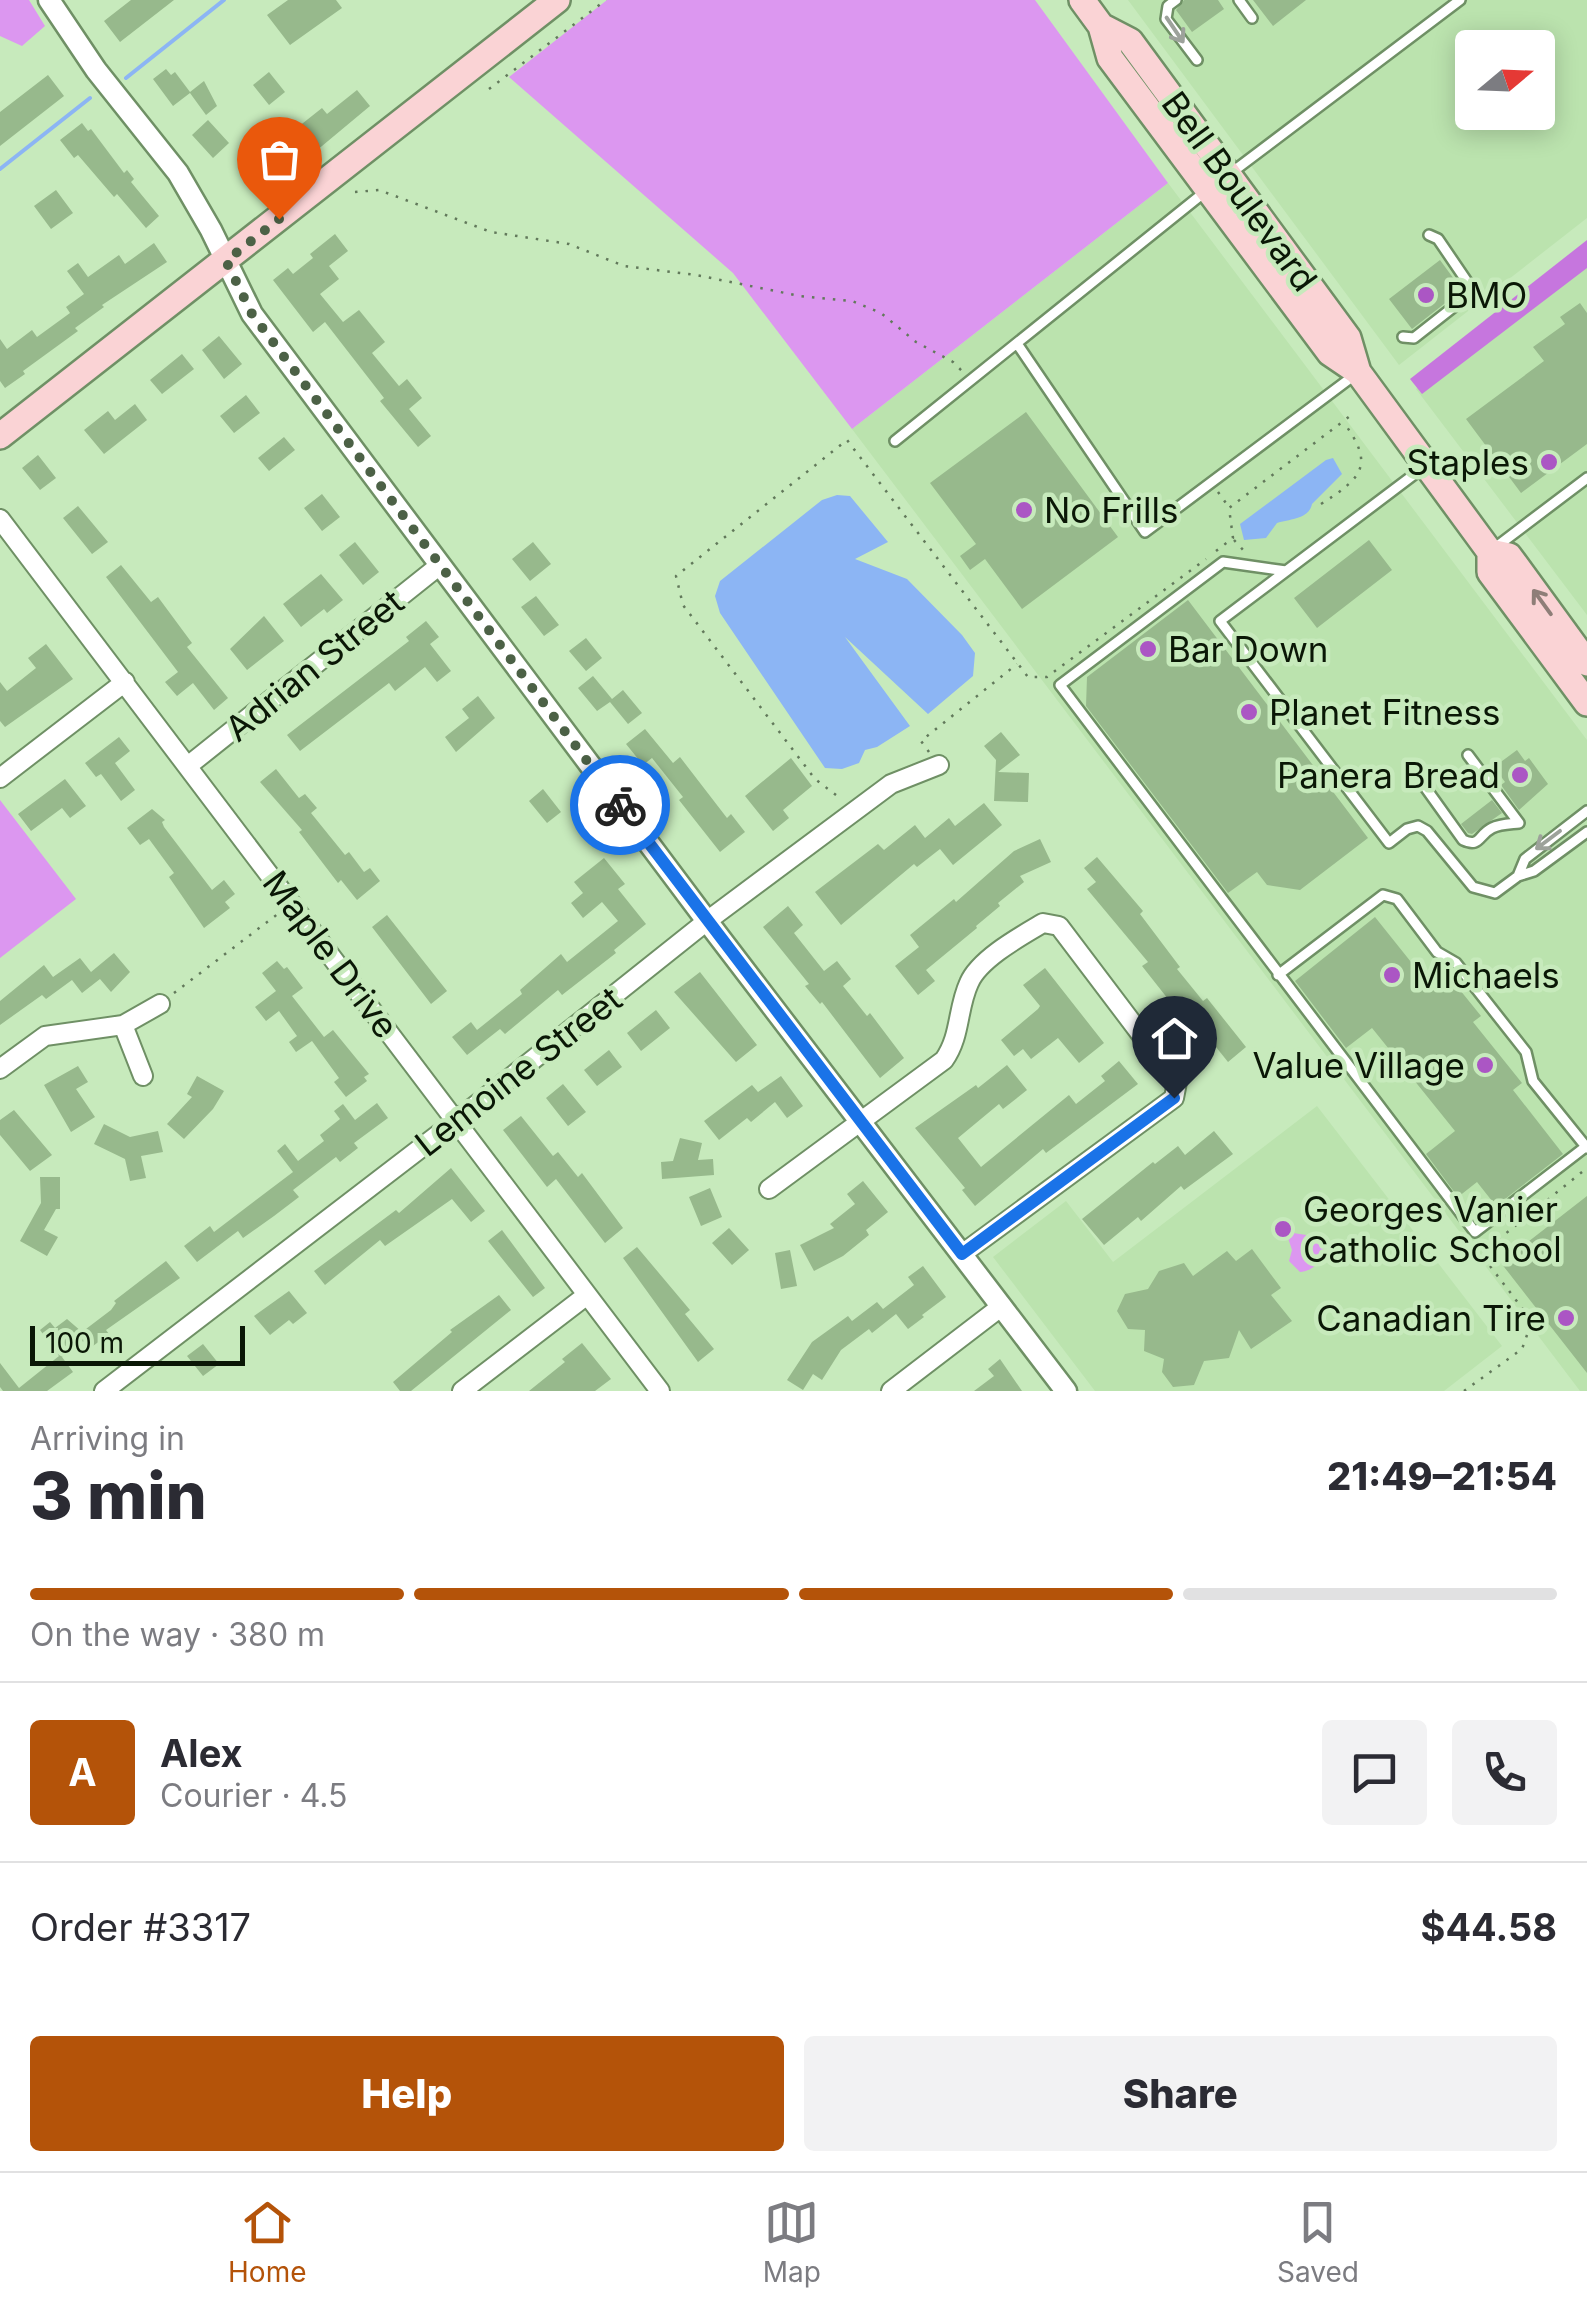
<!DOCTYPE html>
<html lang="en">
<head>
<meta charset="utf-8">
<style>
	body { margin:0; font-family:Inter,sans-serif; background:#f2f2f3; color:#2b2b33; height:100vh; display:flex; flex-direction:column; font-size:38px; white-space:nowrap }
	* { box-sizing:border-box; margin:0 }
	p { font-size:32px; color:#7c7c81 }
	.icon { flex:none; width:55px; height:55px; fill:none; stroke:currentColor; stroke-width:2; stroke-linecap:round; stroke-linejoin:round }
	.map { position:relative; height:1391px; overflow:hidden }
	.drawer { display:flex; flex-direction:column; background:#fff; flex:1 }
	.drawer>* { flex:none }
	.needle { width:65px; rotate:71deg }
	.tools { position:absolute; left:1455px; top:30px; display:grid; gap:20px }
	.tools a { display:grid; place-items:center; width:100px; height:100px; border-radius:10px; background:#fff; box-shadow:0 5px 25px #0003; font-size:50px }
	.scale { position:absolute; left:30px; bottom:25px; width:215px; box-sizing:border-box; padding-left:10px; border:5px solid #0a1706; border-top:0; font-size:28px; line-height:35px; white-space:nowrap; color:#0a1706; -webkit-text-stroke:8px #c7eabc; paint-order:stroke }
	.pin { position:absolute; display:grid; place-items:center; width:85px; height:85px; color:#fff; margin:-102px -42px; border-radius:50% 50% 50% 0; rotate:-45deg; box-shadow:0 0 10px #0007 }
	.pin .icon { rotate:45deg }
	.courier { position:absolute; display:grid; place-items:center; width:100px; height:100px; margin:-50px; border:8px solid #1a73e8; border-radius:50%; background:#fff; color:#222; box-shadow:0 2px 12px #0007 }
	.summary em { font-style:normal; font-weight:800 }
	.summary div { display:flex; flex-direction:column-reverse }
	.summary { display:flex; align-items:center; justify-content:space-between; height:170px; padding:0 30px }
	h1 { font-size:65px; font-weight:800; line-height:75px }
	.bar { display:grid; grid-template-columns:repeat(4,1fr); gap:15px 10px; align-content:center; height:120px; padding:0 30px }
	.bar i { height:12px; border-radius:8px; background:#e1e1e2 }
	.bar .current { background:#b45309 }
	.bar p { grid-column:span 4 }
	.line { display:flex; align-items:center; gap:25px; padding:0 30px; border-top:2px solid #e1e1e2 }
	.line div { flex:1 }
	.round { display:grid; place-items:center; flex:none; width:105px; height:105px; border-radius:10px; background:#f2f2f3 }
	.primary-button { display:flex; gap:20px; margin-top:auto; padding:20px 30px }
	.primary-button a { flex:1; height:115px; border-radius:10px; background:#b45309; color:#fff; font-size:40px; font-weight:800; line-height:115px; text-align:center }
	.primary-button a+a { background:#f2f2f3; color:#2b2b33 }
	.dock { display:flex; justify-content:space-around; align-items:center; height:140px; border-top:2px solid #e1e1e2; background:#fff; font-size:28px; color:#7c7c81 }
	.dock a { display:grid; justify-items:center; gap:5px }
	.dock .current { color:#b45309 }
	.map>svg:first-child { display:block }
</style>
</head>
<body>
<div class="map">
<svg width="1587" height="1391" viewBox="0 0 1587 1391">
	<rect width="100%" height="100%" fill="#c7eabc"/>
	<path fill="#bbe3ae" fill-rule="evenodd" d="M1128 0H1587V218L1399 365ZM1472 48H1538V112H1472Z
		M1168 183 1587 740V1391H1580L852 429Z
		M1587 259V615L1416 389Z
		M1317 1106 1502 1346 1444 1391H1095L993 1257 1066 1201 1113 1262Z"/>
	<path fill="#dc97f0" d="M0 0H29L45 26 22 46 0 36Z
		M607 0H1035L1168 183 852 429 733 273 509 77Z
		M0 800 76 899 0 958Z
		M1293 1233 1313 1236 1324 1248C1319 1262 1316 1270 1300 1272L1289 1261 1292 1250 1287 1235Z"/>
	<path fill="#c676de" d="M1587 240V268L1422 394 1410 379Z"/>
	<path fill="#8cb5f4" d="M1333 458 1342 474 1312 504C1309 519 1290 519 1277 523L1266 538 1244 540 1240 524 1326 460Z
		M837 495 850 496 888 542 855 559 907 579 962 635 975 653 973 676 928 714 845 637 910 726 877 747 865 750 859 763 842 769 825 768 720 613 715 596 720 581 822 500Z"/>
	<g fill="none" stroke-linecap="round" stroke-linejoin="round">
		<path stroke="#8cb5f4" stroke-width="4" d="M126 78 224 0
			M0 169 90 98"/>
	</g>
	<path fill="#97b98c" d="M131 0H174L120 42 104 21Z
		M288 0H336L342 8 290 45 267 15Z
		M1184 0H1218L1224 9 1192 32 1176 10Z
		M1253 0H1306L1273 26Z
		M166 69 171 75 175 72 190 92 204 81 217 106 206 115 190 93 173 106 153 79Z
		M269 72 285 92 269 105 253 85Z
		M48 75 64 96 0 146V112Z
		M357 90 370 106 316 151 298 127 322 108 327 114Z
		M208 120 229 143 213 158 192 135Z
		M82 123 88 131 91 129 124 173 127 170 134 179 131 182 159 216 146 228 117 194 114 197 78 155 74 158 60 140Z
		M56 190 73 213 51 229 34 206Z
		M335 234 348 251 329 266 339 279 320 294 343 322 359 310 385 342 372 353 399 386 407 379 422 398 409 409 431 436 418 447 380 401 384 398 325 322 313 332 273 280 288 268 293 274 313 258 310 254Z
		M154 243 167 262 102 305 104 307 75 328 78 331 23 371 25 374 5 388 0 381V339L7 349 32 330 37 337 70 313 66 307 84 294 67 271 78 263 88 277 119 255 125 264Z
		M1440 260 1462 290 1412 329 1389 299Z
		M1580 303 1587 313V444L1521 493 1466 419 1544 361 1533 347 1565 324 1560 317Z
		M219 336 242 364 224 379 202 350Z
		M182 354 194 369 162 394 150 380Z
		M246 395 260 413 234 433 220 416Z
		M135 404 147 420 104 454 84 430 108 411 115 420Z
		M1026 412 1118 537 1022 609 985 559 970 570 960 556 976 544 930 483Z
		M284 437 295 450 269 471 258 458Z
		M38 455 56 478 40 490 22 468Z
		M322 494 340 517 322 531 304 508Z
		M78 506 108 542 92 554 63 518Z
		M1369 540 1392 570 1317 628 1294 598Z
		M355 542 379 572 363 585 339 555Z
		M533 542 551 564 530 581 512 559Z
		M121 565 151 602 158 597 192 643 187 647 228 698 214 710 193 683 177 696 165 682 178 672 106 577Z
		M321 574 343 600 327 613 324 609 301 627 283 604Z
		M536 596 559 625 544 636 521 607Z
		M1188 600 1368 838 1300 890 1267 885 1257 872 1228 893 1086 706 1087 677Z
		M264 616 284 641 247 670 230 649Z
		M426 621 439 637 430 644 451 671 437 682 425 667 395 691 389 683 300 751 287 735 409 641 406 637Z
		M586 638 602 658 586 671 569 651Z
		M46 644 73 679 5 727 0 721V682L7 691 36 668 28 658Z
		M593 676 612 699 623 690 642 713 628 724 610 702 597 711 578 688Z
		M478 696 495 718 456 752 445 737 469 718 462 709Z
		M645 729 673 763 680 757 727 818 731 814 745 832 720 852 679 800 683 797 652 758 643 765 626 744Z
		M1001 732 1020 755 998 772 1029 773 1028 802 994 801 996 760 984 746Z
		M119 737 130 751 115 763 135 790 121 801 101 774 96 777 85 763Z
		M1517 750 1525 761 1529 758 1548 784 1519 810 1501 785 1505 782 1494 767Z
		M791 758 812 786 783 810 789 818 773 831 745 796Z
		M276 769 299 798 305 794 317 808 311 813 345 855 349 852 364 872 370 868 380 881 357 900 341 880 338 883 299 832 302 830 260 782Z
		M65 779 86 806 70 818 62 808 31 831 18 814Z
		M543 789 561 812 547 823 529 801Z
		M1492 800 1502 813 1472 834 1468 833 1461 824Z
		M984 803 1002 825 953 865 940 849 917 867 914 864 841 925 815 892 878 844 884 850 915 825 925 838 949 818 955 826Z
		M152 809 165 820 162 822 164 827 212 890 224 880 235 894 225 902 230 908 204 928 169 877 174 873 149 839 140 845 127 828Z
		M1040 839 1051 862 1020 876 1024 882 998 903 1000 906 976 926 977 928 926 970 935 981 918 995 895 966 919 947 910 935 954 899 956 902 1014 851Z
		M1097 857 1143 911 1140 914 1180 967 1177 969 1203 1001 1207 998 1246 1047 1228 1062 1204 1032 1198 1037 1142 966 1148 962 1087 889 1096 882 1084 868Z
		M604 858 625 884 618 889 646 924 614 950 616 953 562 995 558 990 505 1034 500 1029 467 1055 452 1037 471 1022 477 1030 522 994 520 990 561 954 567 962 618 921 602 902 583 918 571 903 583 893 574 882Z
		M788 906 803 925 794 933 824 971 837 961 851 979 843 986 867 1016 870 1013 904 1058 880 1078 822 1002 820 1004 805 986 809 984 763 927Z
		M387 915 447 991 431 1004 372 927Z
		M1375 917 1427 982 1443 969 1481 1016 1473 1022 1522 1083 1513 1090 1563 1154 1496 1206 1477 1182 1458 1197 1426 1154 1455 1131 1372 1028 1346 1048 1295 981Z
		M114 953 130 972 111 992 100 979 82 993 72 980 46 999 42 995 0 1025V1001L44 965 53 977 80 958 91 972Z
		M277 961 284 969 287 967 303 988 292 996 324 1037 333 1030 369 1074 364 1077 367 1081 346 1097 334 1082 339 1078 312 1041 296 1052 289 1042 297 1036 279 1011 266 1021 255 1007 276 991 262 973Z
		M1045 968 1104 1043 1079 1063 1058 1038 1031 1059 1023 1049 1014 1056 1001 1040 1038 1009 1040 1006 1023 985Z
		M700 972 757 1045 736 1062 674 992Z
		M656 1010 670 1028 641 1051 627 1033Z
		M609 1050 622 1067 597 1086 584 1070Z
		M1119 1061 1138 1084 1046 1153 1043 1149 975 1206 962 1190 965 1188 915 1128 976 1085 978 1088 1007 1065 1027 1090 1003 1109 999 1104 958 1138 981 1167 1069 1095 1076 1104 1105 1081 1101 1076Z
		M78 1066 88 1082 76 1089 95 1117 71 1132 44 1085Z
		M197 1076 224 1091 213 1109 184 1139 167 1124 192 1097 187 1094Z
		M781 1076 803 1106 787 1118 775 1102 751 1122 747 1118 719 1140 704 1121 752 1085 758 1092Z
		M563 1084 586 1112 568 1126 546 1098Z
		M377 1103 388 1118 354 1143 358 1148 340 1162 336 1157 293 1190 299 1197 274 1216 243 1238 238 1231 197 1262 184 1246 210 1226 214 1232 293 1172 277 1151 285 1144 298 1161 324 1141 320 1135 340 1119 334 1111 343 1104 355 1120Z
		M14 1110 52 1155 30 1171 0 1135V1120Z
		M521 1116 553 1156 558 1152 578 1177 582 1173 623 1228 605 1243 556 1179 547 1187 503 1130Z
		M104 1124 130 1137 158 1131 163 1152 141 1156 146 1178 130 1181 125 1159 94 1144Z
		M1214 1131 1233 1154 1184 1190 1181 1186 1141 1221 1138 1217 1104 1245 1082 1219 1153 1162 1155 1164 1178 1146 1185 1155Z
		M680 1138 702 1143 698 1160 713 1159 714 1175 662 1179 661 1162 673 1161Z
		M451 1168 485 1211 471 1222 452 1199 385 1246 380 1240 325 1285 314 1271 396 1210 399 1213Z
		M40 1177H60V1209H56L44 1230 58 1237 47 1256 20 1241 41 1203Z
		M863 1181 888 1212 866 1230 869 1235 843 1256 814 1271 800 1245 834 1228 830 1224 855 1204 847 1194Z
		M710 1188 722 1217 701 1226 689 1197Z
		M1587 1196V1373L1501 1263Z
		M729 1228 749 1250 732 1265 712 1243Z
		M502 1230 545 1288 533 1297 488 1241Z
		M637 1247 690 1310 685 1314 714 1349 698 1362 623 1258Z
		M1252 1249 1281 1288 1271 1295 1292 1321 1251 1349 1239 1330 1229 1358 1204 1361 1194 1385 1173 1387 1162 1372 1164 1359 1144 1351 1145 1330 1128 1329 1117 1311 1125 1294 1148 1289 1159 1271 1184 1263 1193 1276 1227 1251 1236 1261Z
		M790 1250 797 1286 781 1289 775 1253Z
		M166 1261 180 1278 106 1330 109 1334 89 1349 83 1341 62 1357 73 1372 47 1391H3L0 1387V1363L19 1388 59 1356 40 1330 50 1322 55 1328 67 1319 82 1332 111 1310 116 1303 114 1301Z
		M923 1266 946 1297 922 1315 924 1317 908 1329 896 1314 872 1333 869 1329 841 1350 822 1380 813 1374 803 1390 787 1380 812 1342 848 1316 852 1321 877 1302 883 1309 914 1285 908 1277Z
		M289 1291 307 1313 293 1324 289 1320 270 1335 254 1316Z
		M499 1295 511 1310 411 1391H400L393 1382 452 1332 450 1330Z
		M582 1343 611 1379 595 1391H529L565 1362 562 1359Z
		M203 1344 219 1364 203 1376 187 1356Z
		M1000 1359 1022 1391H974L994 1376 988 1369Z"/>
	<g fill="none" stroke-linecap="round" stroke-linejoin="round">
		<g stroke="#6f9065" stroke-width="14">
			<path id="service" d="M1176 0 1168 6 1166 19 1197 60
				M1239 0 1252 18
				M1231 173 1460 0
				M1403 337 1414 338 1470 294 1472 289 1438 239 1429 235
				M1018 345 1145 532 1356 374
				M895 441 1206 191
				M1424 467 1220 621 1389 843 1407 829 1418 826 1427 831 1473 887 1495 893 1518 876 1534 871 1587 832
				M1496 547 1587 478
				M1286 571 1223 562 1060 685 1475 1232 1584 1148
				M1425 787 1463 840C1480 848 1478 835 1492 828 1500 824 1511 824 1519 823L1468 755
				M1518 876 1525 859 1587 811
				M1278 975 1383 895 1397 899 1437 952 1456 963 1526 1052 1533 1081 1587 1148"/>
		</g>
		<g stroke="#6f9065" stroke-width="22">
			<path id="minor" d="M0 519 660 1391
				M189 765 440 565
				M0 778 125 682
				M123 1025 143 1076
				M0 1069 45 1036 123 1025 160 1004
				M769 1189 944 1060C961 1036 957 1009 969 983 979 959 1021 936 1043 923L1059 926 1177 1082 1174 1098 962 1254
				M104 1391 456 1121 707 921 891 784 939 765
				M462 1391 587 1295
				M891 1391 1002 1306"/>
		</g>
		<g stroke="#6f9065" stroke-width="25">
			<path id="tertiary" d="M49 0 96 70 178 173 211 230 252 314 707 921 1066 1391"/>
		</g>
		<g stroke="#6f9065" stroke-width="30">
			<path id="secondary" d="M1082 0 1101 26 1110 58 1330 353 1358 372
				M1101 26 1130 41 1348 338 1358 372 1490 552V572L1587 703
				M0 436 557 0
				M1490 552 1509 556 1587 663"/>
		</g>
		<path stroke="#62795b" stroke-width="2.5" stroke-dasharray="2.5 8" stroke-linecap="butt" d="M489 89 606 0
			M355 192 379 190 491 232 569 244 624 266 696 275 800 296 852 301 881 313 916 342 953 362 964 373
			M1218 492 1228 506
			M1321 504C1362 478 1375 465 1344 423
			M1234 540 1245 552
			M1216 551 1233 538 1229 508 1354 413
			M929 752 921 741 1017 664
			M836 795 815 779 683 605 676 576 847 440 1028 677H1047L1206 559
			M174 993 279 913
			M1464 1391 1522 1349 1532 1321 1490 1266 1494 1243 1587 1168"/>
		<use href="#service" stroke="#fff" stroke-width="9"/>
		<use href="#minor" stroke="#fff" stroke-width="18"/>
		<use href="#tertiary" stroke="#fff" stroke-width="20"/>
		<use href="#secondary" stroke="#fad3d5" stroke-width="25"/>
	</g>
	<defs><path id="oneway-shaft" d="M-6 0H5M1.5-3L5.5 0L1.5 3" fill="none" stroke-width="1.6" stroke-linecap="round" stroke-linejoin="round" transform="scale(2.5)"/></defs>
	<g stroke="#9da29b">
		<use href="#oneway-shaft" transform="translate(1175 30) rotate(56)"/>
		<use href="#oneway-shaft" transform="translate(1548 840) rotate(143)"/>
	</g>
	<use stroke="#8e7e78" href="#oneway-shaft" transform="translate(1542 602) rotate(-126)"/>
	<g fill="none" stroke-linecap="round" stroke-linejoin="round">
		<path stroke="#4c6146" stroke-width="10" stroke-dasharray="0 18" d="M279 219 226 261 252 314 620 805"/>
		<path stroke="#1a73e8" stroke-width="12" d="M620 805 962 1254 1174 1098"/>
	</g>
	<g fill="#ab56c4" stroke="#c7eabc" stroke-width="4">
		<circle cx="1426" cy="295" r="10"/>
		<circle cx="1549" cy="462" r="10"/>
		<circle cx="1024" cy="510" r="10"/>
		<circle cx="1148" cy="649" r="10"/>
		<circle cx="1249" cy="712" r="10"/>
		<circle cx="1520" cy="775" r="10"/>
		<circle cx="1392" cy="975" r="10"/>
		<circle cx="1485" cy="1065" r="10"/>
		<circle cx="1283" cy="1229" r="10"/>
		<circle cx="1566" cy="1318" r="10"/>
	</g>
	<g text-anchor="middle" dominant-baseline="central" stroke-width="9" stroke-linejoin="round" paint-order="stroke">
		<g font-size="35" fill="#0a1706" stroke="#c7eabc">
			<text transform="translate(1240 191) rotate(54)">Bell Boulevard</text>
			<text transform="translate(314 665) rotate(-39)">Adrian Street</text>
			<text transform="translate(331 954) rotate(53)">Maple Drive</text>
			<text transform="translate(518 1071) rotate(-38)">Lemoine Street</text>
		</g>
		<g font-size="35" fill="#0a1706" stroke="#c7eabc" text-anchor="start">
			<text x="1446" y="295">BMO</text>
			<text x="1529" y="462" text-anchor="end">Staples</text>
			<text x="1044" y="510">No Frills</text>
			<text x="1168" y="649">Bar Down</text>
			<text x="1269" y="712">Planet Fitness</text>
			<text x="1500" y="775" text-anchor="end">Panera Bread</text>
			<text x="1412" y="975">Michaels</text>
			<text x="1465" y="1065" text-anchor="end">Value Village</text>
			<text x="1303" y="1209">Georges Vanier<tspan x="1303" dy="40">Catholic School</tspan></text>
			<text x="1546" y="1318" text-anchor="end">Canadian Tire</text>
		</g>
	</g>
</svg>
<div class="tools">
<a><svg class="needle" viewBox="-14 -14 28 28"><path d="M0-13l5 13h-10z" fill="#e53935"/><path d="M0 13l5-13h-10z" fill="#7c7c81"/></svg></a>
</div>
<div class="scale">100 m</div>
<div class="pin" style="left:279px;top:219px;background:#ea580c"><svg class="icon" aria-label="bag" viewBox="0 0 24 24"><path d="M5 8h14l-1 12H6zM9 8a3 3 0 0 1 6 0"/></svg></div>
<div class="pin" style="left:1174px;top:1098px;background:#1f2937"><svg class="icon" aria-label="home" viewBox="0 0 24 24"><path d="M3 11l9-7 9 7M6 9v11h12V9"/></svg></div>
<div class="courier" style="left:620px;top:805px"><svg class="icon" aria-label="bike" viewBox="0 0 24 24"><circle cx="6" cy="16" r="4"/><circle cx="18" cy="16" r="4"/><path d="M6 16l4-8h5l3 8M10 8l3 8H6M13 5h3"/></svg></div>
</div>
<section class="drawer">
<div class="summary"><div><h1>3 min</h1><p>Arriving in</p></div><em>21:49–21:54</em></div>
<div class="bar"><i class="current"></i><i class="current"></i><i class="current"></i><i></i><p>On the way · 380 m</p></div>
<div class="line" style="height:180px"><b class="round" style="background:#b45309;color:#fff">A</b><div><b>Alex</b><p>Courier · 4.5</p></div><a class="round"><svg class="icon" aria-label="chat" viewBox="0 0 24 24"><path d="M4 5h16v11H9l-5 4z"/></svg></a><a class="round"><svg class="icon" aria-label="phone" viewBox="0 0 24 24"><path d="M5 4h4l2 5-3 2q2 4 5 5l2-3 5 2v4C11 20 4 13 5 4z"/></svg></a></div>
<div class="line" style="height:130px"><div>Order #3317</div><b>$44.58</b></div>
<div class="primary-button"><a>Help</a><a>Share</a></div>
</section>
<nav class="dock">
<a class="current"><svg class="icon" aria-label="home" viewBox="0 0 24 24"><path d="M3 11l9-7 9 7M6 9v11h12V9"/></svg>Home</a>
<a><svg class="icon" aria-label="map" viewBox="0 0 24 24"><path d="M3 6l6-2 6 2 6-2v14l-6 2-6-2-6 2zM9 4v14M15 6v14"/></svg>Map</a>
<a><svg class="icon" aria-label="saved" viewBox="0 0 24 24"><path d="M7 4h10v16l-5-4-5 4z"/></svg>Saved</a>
</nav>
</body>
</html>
